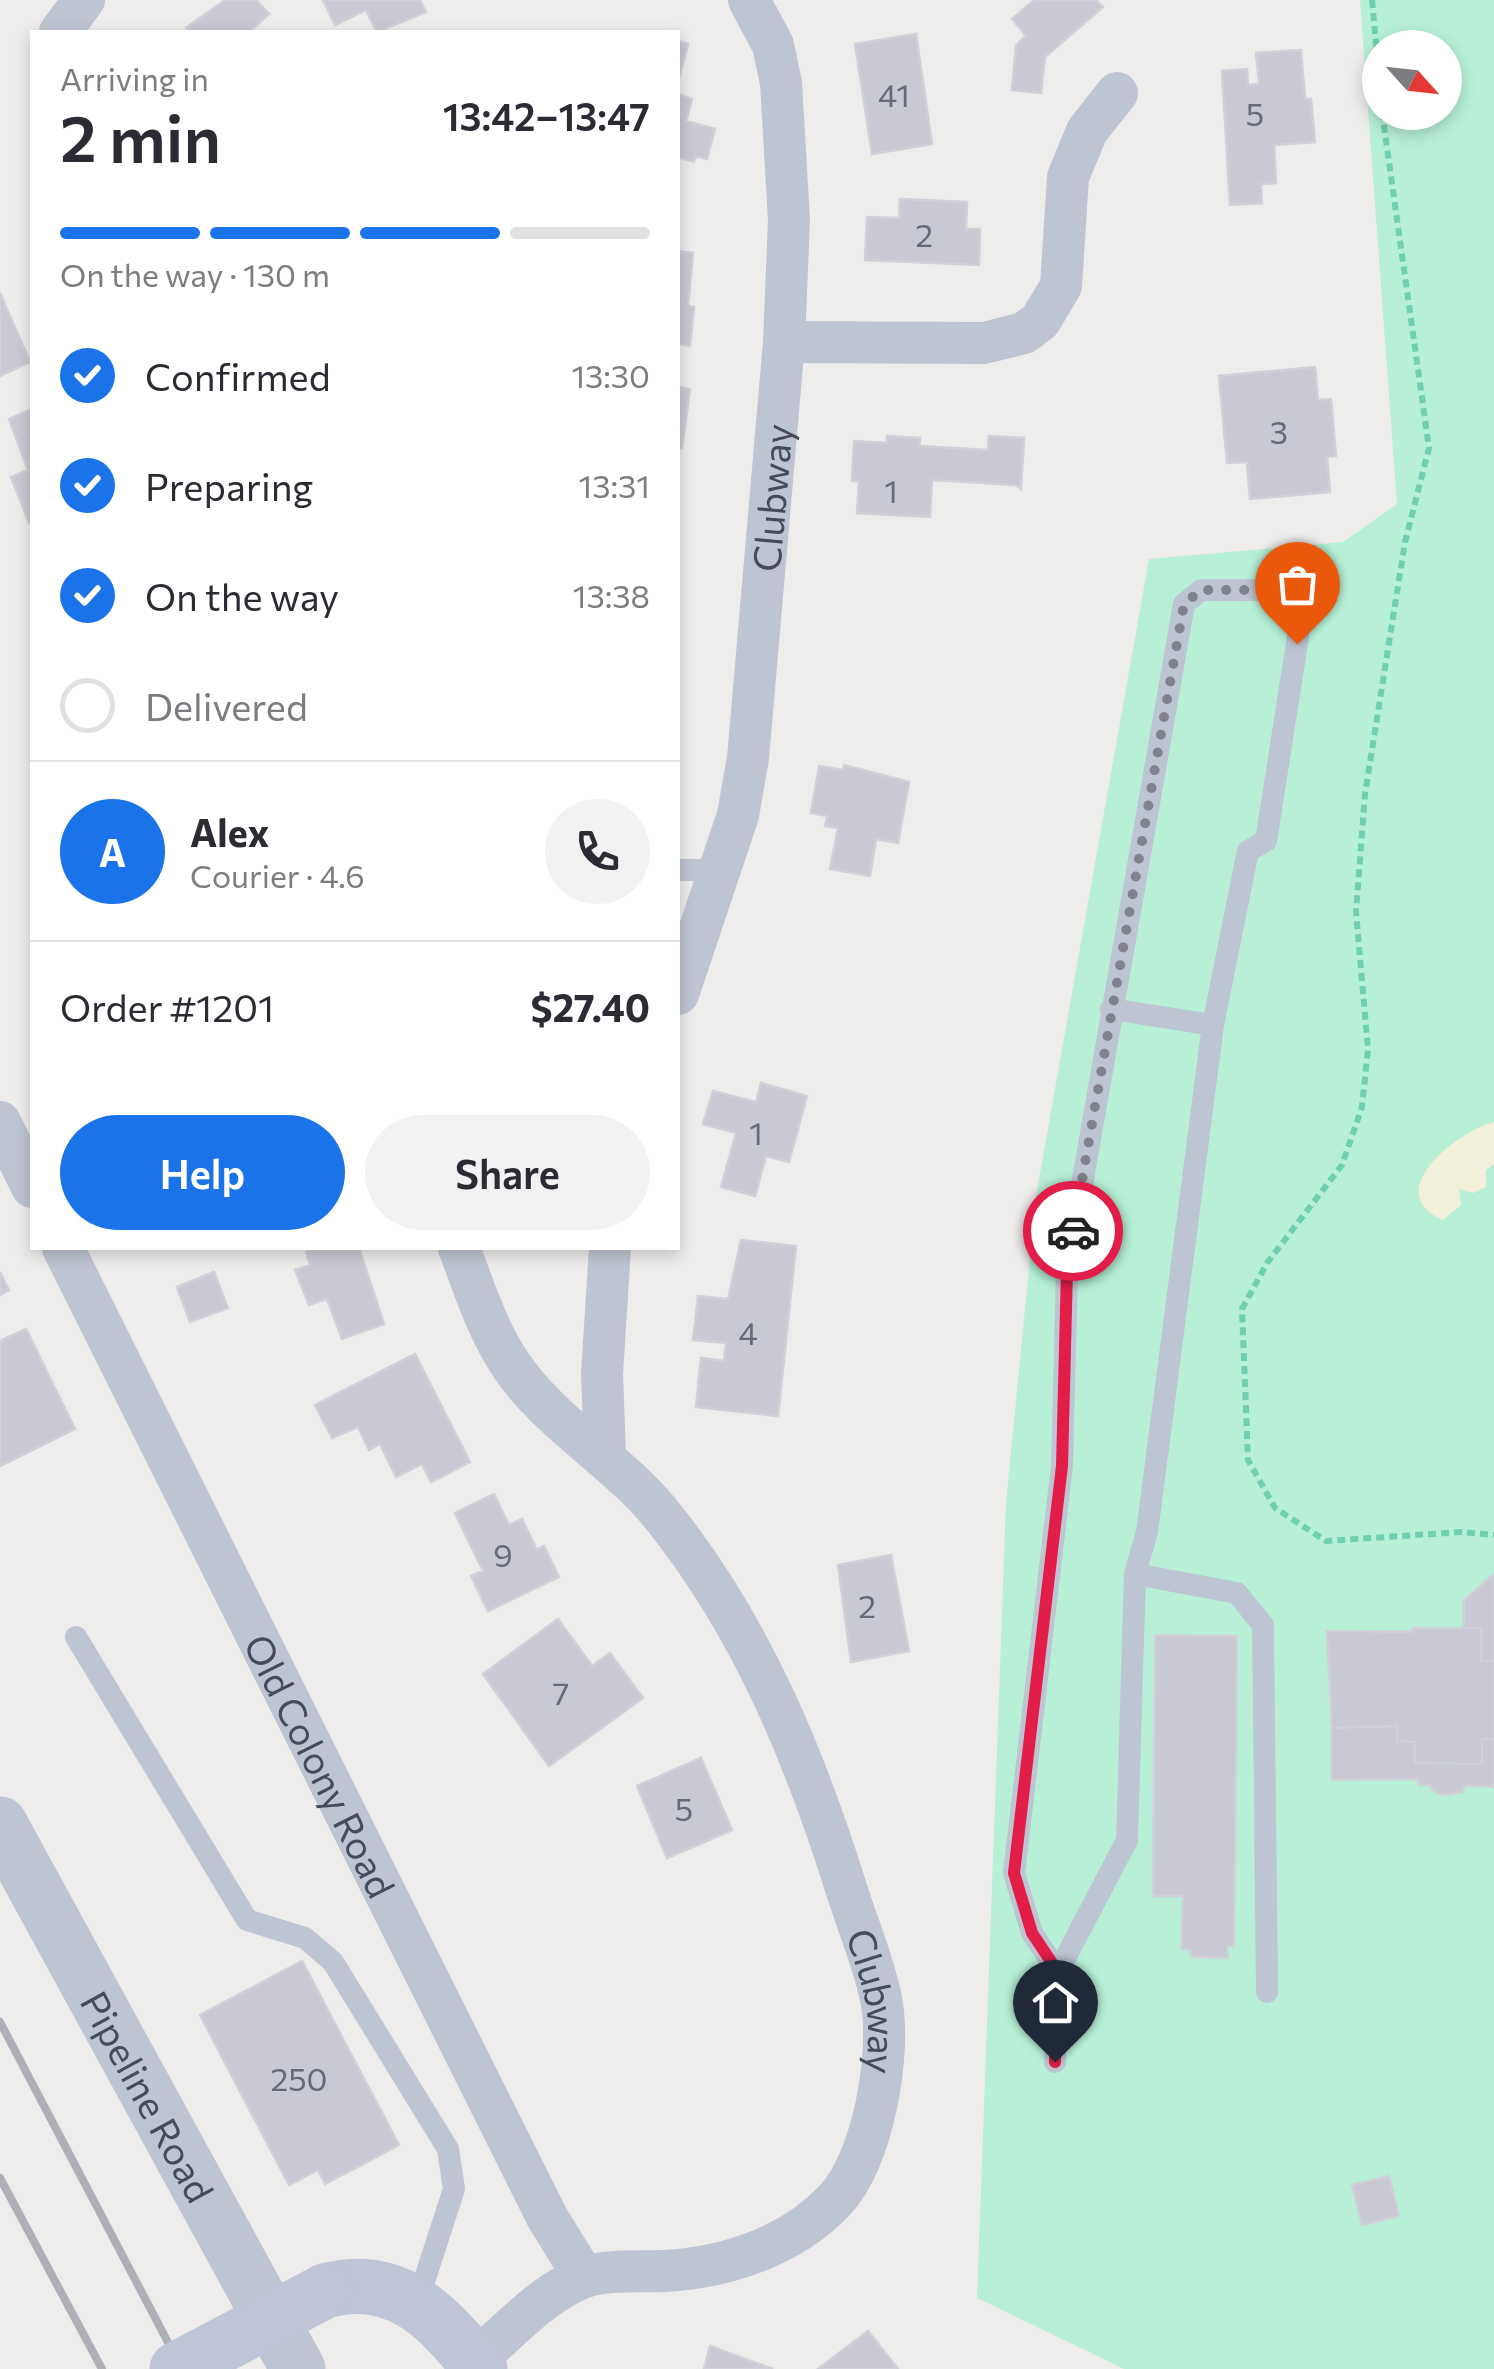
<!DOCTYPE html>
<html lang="en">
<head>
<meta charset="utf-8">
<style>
	body { margin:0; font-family:Commissioner,sans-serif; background:#f2f2f3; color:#2b2b33; height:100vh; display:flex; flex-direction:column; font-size:38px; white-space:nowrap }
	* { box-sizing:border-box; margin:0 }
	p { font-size:32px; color:#7c7c81 }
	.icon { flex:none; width:55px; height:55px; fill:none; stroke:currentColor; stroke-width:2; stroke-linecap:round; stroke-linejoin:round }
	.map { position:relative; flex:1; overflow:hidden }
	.drawer { position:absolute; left:30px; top:30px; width:650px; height:1220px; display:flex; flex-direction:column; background:#fff; border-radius:0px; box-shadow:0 5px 15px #0003 }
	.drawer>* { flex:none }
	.needle { width:65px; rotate:117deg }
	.buttons { position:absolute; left:1362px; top:30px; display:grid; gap:20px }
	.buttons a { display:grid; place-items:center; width:100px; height:100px; border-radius:50%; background:#fff; box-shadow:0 5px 15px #0003; font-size:50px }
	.pin { position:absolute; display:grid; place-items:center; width:85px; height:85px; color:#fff; margin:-102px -42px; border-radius:50% 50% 50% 0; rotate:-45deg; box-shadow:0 0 10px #0007 }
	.pin .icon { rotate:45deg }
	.courier { position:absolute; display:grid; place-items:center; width:100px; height:100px; margin:-50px; border:8px solid #e11d48; border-radius:50%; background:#fff; color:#222; box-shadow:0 2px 12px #0007 }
	.headline em { font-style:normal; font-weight:600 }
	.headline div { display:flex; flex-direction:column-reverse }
	.headline { display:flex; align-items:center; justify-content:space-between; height:170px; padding:0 30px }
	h1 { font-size:65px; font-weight:600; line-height:75px }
	.bar { display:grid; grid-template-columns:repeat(4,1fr); gap:15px 10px; align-content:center; height:120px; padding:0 30px }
	.bar i { height:12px; border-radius:8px; background:#e1e1e2 }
	.bar .selected { background:#1a73e8 }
	.bar p { grid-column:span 4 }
	.line { display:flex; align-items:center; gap:25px; padding:0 30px; border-top:2px solid #e1e1e2 }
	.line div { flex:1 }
	.round { display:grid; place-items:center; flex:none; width:105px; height:105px; border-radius:52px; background:#f2f2f3 }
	ol { padding:0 30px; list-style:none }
	li { display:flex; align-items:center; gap:30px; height:110px }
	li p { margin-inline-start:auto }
	li .icon { padding:10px; border-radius:50%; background:#1a73e8; color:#fff; stroke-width:4 }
	li:last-child { color:#7c7c81 }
	li i { width:55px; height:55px; border:5px solid #e1e1e2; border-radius:50% }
	.cta { display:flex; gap:20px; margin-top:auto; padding:20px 30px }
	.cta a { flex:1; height:115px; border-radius:60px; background:#1a73e8; color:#fff; font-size:40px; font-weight:600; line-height:115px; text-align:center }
	.cta a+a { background:#f2f2f3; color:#2b2b33 }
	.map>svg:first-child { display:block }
</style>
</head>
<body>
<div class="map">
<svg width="1494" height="2369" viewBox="0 0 1494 2369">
	<rect width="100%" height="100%" fill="#efecec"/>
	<path fill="#b7f0d7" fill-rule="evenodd" d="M1360 0H1494V2369H1124L977 2298 1006 1503 1036 1196 1149 559 1343 542 1397 504ZM1380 48H1445V112H1380Z"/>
	<path fill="#f2efdb" d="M1494 1122V1164L1486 1170V1187L1473 1193 1459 1189 1461 1205 1443 1220C1379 1192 1458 1131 1494 1122Z"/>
	<path fill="#c8c9d2" stroke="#cfd0d8" stroke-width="2.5" d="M225 0H256L269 14 249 32H190L186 28Z
		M323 0H420L426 12 377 32 366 10 335 25Z
		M1034 0H1096L1103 7 1045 57 1041 93 1012 90 1016 45 1026 36 1012 19Z
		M916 34 932 144 872 154 855 44Z
		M678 41 688 44 678 82Z
		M1301 50 1305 99H1311L1315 142 1274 145 1276 183 1261 184 1262 203 1230 205 1222 71 1247 69 1248 85 1259 84 1256 53Z
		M678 94 692 99 686 121 715 129 707 159 696 156 694 162 678 157Z
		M900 199 967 202 966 229H980L979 265 865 260 867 217 899 218Z
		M678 251 693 253 688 306 694 307 690 346 678 344Z
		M0 293 30 362 0 376Z
		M1315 367 1318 400 1331 399 1336 456 1327 457 1330 492 1250 499 1247 462 1227 463 1219 376Z
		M678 387 690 389 682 448H678Z
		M32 409V522L29 523 11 477 28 470 9 419Z
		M887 436 920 438 919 446 988 450 989 436 1024 438 1021 489 1016 485 932 480 930 517 857 513 859 481H852L854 441 887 443Z
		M844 765 909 782 898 843 876 839 870 876 830 869 838 828 825 826 827 816 811 813 819 766 843 770Z
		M761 1083 807 1096 789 1162 766 1156 755 1196 721 1187 736 1133 703 1124 713 1091 756 1102Z
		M741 1240 796 1246 778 1416 696 1407 701 1358 724 1361 726 1343 693 1340 698 1296 728 1299Z
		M316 1248H359L384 1324 342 1339 327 1299 309 1305 295 1270 310 1265 306 1252Z
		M0 1272 9 1290 0 1295Z
		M214 1272 228 1308 190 1322 177 1287Z
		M26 1329 75 1429 0 1466V1341Z
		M415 1354 470 1462 431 1482 422 1464 396 1477 380 1444 369 1450 358 1427 332 1438 315 1405Z
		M494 1494 509 1525 522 1519 537 1550 544 1546 559 1577 488 1611 471 1576 483 1571 455 1513Z
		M891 1555 909 1651 851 1662 838 1565Z
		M1494 1574V1661H1481V1628H1464V1600Z
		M558 1619 592 1666 610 1653 643 1698 549 1766 483 1674Z
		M1412 1628H1481V1661H1494V1739H1482V1764L1415 1763V1742L1397 1741V1726L1332 1728 1327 1631 1412 1632Z
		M1155 1635 1237 1636 1234 1946H1227L1228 1958 1191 1957 1190 1950 1182 1949 1183 1896H1153Z
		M1397 1726V1741L1415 1742V1763L1482 1764V1739H1494V1787L1464 1785 1463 1792 1442 1795 1432 1790 1431 1785H1419L1418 1779 1332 1780V1728Z
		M701 1758 732 1830 667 1858 637 1786Z
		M302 1961 399 2145 325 2184 318 2170 289 2185 200 2015Z
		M1389 2176 1399 2216 1362 2225 1352 2185Z
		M868 2331 898 2369H818Z
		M710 2346 773 2369H704Z"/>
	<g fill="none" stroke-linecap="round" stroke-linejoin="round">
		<path stroke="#6ecfb1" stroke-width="6" stroke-dasharray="8 5" stroke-linecap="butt" d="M1372 0 1380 86
			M1382 112 1429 448 1405 542 1365 794 1356 912 1368 1049 1362 1107 1342 1165 1267 1263 1242 1309 1248 1460 1275 1508 1326 1541 1462 1532 1494 1535"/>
		<path stroke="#bec5d2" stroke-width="22" d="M1201 590H1279L1303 605 1266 841 1248 851 1213 1025 1147 1532 1135 1574 1127 1840 1058 1972 1032 1933 1014 1873 1062 1466 1067 1270 1184 604Z
			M678 870H719
			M1111 1009 1213 1025
			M1135 1574 1237 1593 1263 1625 1267 1992
			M76 1637 247 1920 305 1938 333 1962 448 2149 454 2189 417 2303
			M1055 2062 1058 1972"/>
		<g stroke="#bec5d2" stroke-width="42">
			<path d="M60 32 84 0"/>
			<path d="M784 342 984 343 1024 333 1040 321 1061 286 1068 177 1087 131 1117 93"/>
			<path id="s1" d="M678 994 738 815 748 758 784 342 789 220 781 83 773 45 749 0"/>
			<path d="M0 1122 32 1187"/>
			<path id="s2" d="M63 1248 547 2217 584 2277"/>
			<path id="s3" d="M459 1248C474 1287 487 1330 511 1365 551 1425 620 1461 665 1519 753 1630 805 1757 847 1891 858 1926 874 1963 881 1999 892 2053 873 2160 835 2200 792 2246 726 2268 664 2271 639 2272 606 2269 582 2278 541 2294 507 2334 474 2361"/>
			<path d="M605 1454 602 1374 610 1248"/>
		</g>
		<path stroke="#bec5d2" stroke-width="55" id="s4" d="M0 1824 298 2369"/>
		<path stroke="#bdc5d6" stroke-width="55" d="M325 2291C396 2271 439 2317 480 2369"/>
		<path stroke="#aeafb7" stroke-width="8" d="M0 2022 182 2369
			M0 2178 102 2369"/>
		<path stroke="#bdc5d6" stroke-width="55" d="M177 2369 325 2291"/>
	</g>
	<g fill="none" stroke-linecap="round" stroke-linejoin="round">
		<path stroke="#80838d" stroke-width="10" stroke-dasharray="0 18" d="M1073 1231 1184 604 1201 590H1279L1303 605 1297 644"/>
		<path stroke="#e11d48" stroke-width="12" d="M1055 2062 1058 1972 1032 1933 1014 1873 1062 1466 1067 1270 1073 1231"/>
	</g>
	<g text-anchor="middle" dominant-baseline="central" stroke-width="8" stroke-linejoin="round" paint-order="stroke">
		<g font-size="32" fill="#656a78">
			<text x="894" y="94">41</text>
			<text x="1255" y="113">5</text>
			<text x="924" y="234">2</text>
			<text x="1279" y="431">3</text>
			<text x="891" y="490">1</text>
			<text x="756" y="1132">1</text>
			<text x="748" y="1332">4</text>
			<text x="503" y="1554">9</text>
			<text x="867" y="1605">2</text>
			<text x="561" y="1692">7</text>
			<text x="684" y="1808">5</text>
			<text x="299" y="2078">250</text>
		</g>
		<g font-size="38" fill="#444b5a" stroke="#fff">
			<text stroke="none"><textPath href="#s1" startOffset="508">Clubway</textPath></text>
			<text stroke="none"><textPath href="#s2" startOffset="578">Old Colony Road</textPath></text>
			<text stroke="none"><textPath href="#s3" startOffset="878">Clubway</textPath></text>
			<text stroke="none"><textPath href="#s4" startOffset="310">Pipeline Road</textPath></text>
		</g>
	</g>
</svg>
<div class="buttons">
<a><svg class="needle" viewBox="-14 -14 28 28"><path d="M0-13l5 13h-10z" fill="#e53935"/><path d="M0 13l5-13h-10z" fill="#7c7c81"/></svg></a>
</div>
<div class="pin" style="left:1297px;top:644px;background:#ea580c"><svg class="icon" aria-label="bag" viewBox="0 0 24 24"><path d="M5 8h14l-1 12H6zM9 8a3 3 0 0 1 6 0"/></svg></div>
<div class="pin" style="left:1055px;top:2062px;background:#1f2937"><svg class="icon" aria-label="home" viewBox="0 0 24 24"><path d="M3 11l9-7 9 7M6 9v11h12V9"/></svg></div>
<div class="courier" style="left:1073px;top:1231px"><svg class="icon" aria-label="car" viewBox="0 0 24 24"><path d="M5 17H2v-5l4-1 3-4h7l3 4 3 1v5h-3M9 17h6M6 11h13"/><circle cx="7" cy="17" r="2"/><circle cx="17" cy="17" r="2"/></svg></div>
<section class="drawer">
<div class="headline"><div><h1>2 min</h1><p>Arriving in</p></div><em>13:42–13:47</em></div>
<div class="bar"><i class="selected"></i><i class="selected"></i><i class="selected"></i><i></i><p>On the way · 130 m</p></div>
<ol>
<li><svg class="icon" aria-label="check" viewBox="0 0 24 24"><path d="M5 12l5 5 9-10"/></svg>Confirmed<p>13:30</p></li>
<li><svg class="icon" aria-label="check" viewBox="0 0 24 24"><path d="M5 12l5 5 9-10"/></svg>Preparing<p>13:31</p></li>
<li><svg class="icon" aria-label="check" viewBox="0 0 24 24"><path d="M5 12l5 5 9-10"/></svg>On the way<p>13:38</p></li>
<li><i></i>Delivered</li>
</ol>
<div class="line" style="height:180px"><b class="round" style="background:#1a73e8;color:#fff">A</b><div><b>Alex</b><p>Courier · 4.6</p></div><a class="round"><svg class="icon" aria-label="phone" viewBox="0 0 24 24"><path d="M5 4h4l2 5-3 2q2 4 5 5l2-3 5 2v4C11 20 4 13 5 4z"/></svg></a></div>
<div class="line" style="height:130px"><div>Order #1201</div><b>$27.40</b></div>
<div class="cta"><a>Help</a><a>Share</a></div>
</section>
</div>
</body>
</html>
